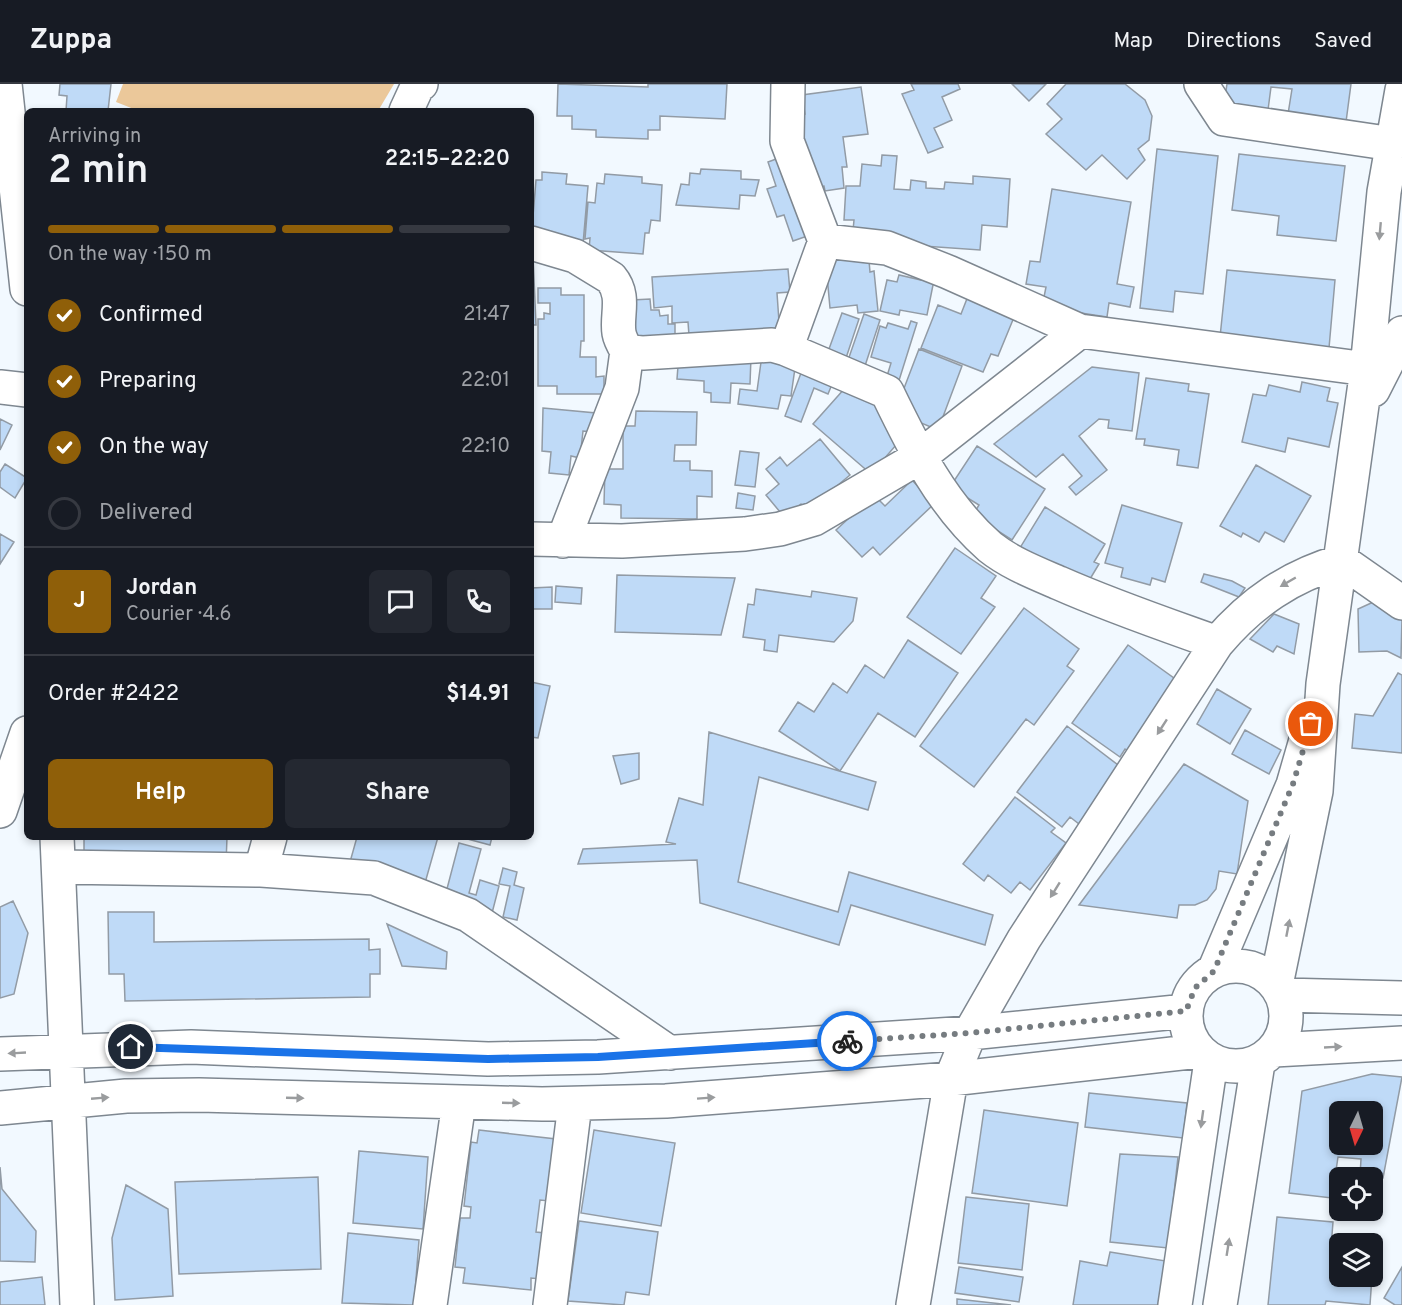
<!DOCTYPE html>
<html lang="en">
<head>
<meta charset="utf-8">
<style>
	body { margin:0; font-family:Overpass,sans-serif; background:#242831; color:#f1f3f6; height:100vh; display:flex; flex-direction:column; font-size:22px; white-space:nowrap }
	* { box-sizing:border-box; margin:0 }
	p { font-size:20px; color:#9ea1a6 }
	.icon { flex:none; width:33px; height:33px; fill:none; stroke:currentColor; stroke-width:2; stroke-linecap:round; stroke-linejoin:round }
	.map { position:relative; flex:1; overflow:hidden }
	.panel { position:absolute; left:24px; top:24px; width:510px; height:732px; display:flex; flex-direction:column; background:#171b24; border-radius:9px; box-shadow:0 3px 9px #0003 }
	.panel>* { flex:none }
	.needle { width:39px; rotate:185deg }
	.controls { position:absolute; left:1329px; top:1017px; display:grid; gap:12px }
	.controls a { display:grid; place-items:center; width:54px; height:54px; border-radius:9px; background:#171b24; box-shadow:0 3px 9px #0003; font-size:30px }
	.pin { position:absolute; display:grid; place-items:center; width:51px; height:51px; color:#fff; margin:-26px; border:3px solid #fff; border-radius:50%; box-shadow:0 2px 6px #0007 }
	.courier { position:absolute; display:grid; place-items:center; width:60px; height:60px; margin:-30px; border:4px solid #1a73e8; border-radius:50%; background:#fff; color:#222; box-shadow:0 2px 8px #0007 }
	.headline em { font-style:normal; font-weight:600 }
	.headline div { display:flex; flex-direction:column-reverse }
	.headline { display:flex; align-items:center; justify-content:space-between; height:102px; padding:0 24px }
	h1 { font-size:39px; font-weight:600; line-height:45px }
	.bar { display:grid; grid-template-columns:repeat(4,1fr); gap:9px 6px; align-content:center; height:72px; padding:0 24px }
	.bar i { height:8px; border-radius:4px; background:#363941 }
	.bar .on { background:#8f5f09 }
	.bar p { grid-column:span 4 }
	.line { display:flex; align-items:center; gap:15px; padding:0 24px; border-top:2px solid #363941 }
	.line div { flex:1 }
	.round { display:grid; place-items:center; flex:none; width:63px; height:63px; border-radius:9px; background:#242831 }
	ol { padding:0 24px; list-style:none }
	li { display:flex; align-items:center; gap:18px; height:66px }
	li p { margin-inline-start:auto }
	li .icon { padding:6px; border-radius:50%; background:#8f5f09; color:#fff; stroke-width:4 }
	li:last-child { color:#9ea1a6 }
	li i { width:33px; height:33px; border:3px solid #363941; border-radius:50% }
	.primary-button { display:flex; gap:12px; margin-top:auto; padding:12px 24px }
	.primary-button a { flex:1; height:69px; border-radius:9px; background:#8f5f09; color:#fff; font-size:24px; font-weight:600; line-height:69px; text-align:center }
	.primary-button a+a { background:#242831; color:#f1f3f6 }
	header { display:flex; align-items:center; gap:36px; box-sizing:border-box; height:84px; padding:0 30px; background:#171b24; border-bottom:2px solid #363941 }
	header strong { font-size:28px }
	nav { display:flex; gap:33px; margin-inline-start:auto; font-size:21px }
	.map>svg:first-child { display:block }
</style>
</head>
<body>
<header>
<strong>Zuppa</strong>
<nav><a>Map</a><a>Directions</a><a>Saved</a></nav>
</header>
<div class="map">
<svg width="1402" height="1221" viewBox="0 0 1402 1221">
	<rect width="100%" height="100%" fill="#f2f9ff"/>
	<path fill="#ebc89a" d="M123 0H394L378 27H139L116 18Z"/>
	<path fill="#bfdaf7" stroke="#929ba5" stroke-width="1.5" fill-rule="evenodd" d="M60 0H111L108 27H66L67 12 59 11Z
		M558 0 648 3V0H727L725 35 660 32V46H648V55L596 53V46L572 45V32H557Z
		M911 0H958L960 5 942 13 952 36 934 44 943 63 928 69 902 10 914 6Z
		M1012 0H1046L1029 17Z
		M1066 0H1125L1145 16 1152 32 1149 56 1138 65 1145 76 1127 95 1102 71 1086 86 1046 50 1062 35 1047 20Z
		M1227 0H1351L1346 38 1288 30 1292 5 1271 3 1268 26 1224 20Z
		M861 3 868 50 843 53 847 83H842L844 104 825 107 824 102 817 103 796 31 805 30 802 11Z
		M1157 65 1218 72 1203 210 1175 207 1173 228 1140 224Z
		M1239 70 1345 82 1336 157 1277 151 1279 132 1232 126Z
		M787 71 813 150 793 157 784 131 777 133 767 105 776 102 768 78Z
		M882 71 897 72 894 105 910 106 911 96 926 98V104L944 105 945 98 973 100V92L1010 95 1007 143 982 141 980 166 852 157 854 136H844L846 102H860L862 80 881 82Z
		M701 85 741 87V95L759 96 755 112 740 111 739 125 676 121 681 100 689 101 690 89 700 90Z
		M542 88 567 90 566 100 588 102 583 160 531 156 536 96H542Z
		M605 90 642 93V99L662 101 660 137 651 136 649 149H645L643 170 589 166 590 154 585 155 588 118 595 119 597 99 604 100Z
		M1052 105 1131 118 1117 200 1134 203 1130 223 1109 219 1107 233 1042 223 1046 203 1026 200 1030 177 1040 178Z
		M868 165 870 188 874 187 878 227 858 229 857 221 830 224 825 170Z
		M531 172H533L536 241H531Z
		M788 185 790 208 777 209 780 252 690 265 688 238 672 239V222L654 224 652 193Z
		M1227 186 1335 196 1329 264 1220 253Z
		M922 189 935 191 927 231 900 226 899 231 880 227 887 196 897 198 899 191 921 196Z
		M538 204H561V211H584V257H581L580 273H596V293L604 292V310H557V302H538V235H544V229L550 230V219H538Z
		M970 207 1017 226 998 272 991 270 983 288 921 264 938 221 961 230Z
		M650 215 651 226H659L660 232 668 231V240H675V259L634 260 632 216Z
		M842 229 859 235 843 283 825 276Z
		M864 230 880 236 863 288 846 282Z
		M911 237 917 239 896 306 884 302 891 279 871 273 880 242 886 244 888 239 908 245Z
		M919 265 962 282 938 346 909 334 898 320Z
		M679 269 751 273 750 300 731 299 730 319 711 318V309L704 308V297L677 295Z
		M762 271 795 284 791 312 781 311 778 325 738 320 740 305 757 307Z
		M804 281 835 293 828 310 814 304 801 338 785 332Z
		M1092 283 1139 289 1132 347 1108 344 1109 336 1099 335 1079 352 1107 386 1076 411 1069 403 1082 392 1063 370 1036 393 994 360Z
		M1146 294 1189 300 1188 307 1209 310 1198 384 1177 381 1179 366 1144 361 1145 355H1136Z
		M1302 298 1330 304 1327 317 1338 319 1329 363 1288 354 1285 368 1242 358 1253 310 1266 312 1269 301 1300 308Z
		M845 304 876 306 903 353 871 390 813 340Z
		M543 324 596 329 594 348 583 347 580 374 571 372 569 391 549 389 551 368 542 367Z
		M636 327 697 328 696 361H675L674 377H690V386L712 387V413L697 412V435L621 434V421L604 420 605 385H623V342H635Z
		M0 335 12 341 0 366Z
		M820 355 850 391 807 427 801 420 785 434 766 411 779 400 766 385 780 373 787 382Z
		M977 362 1045 405 1012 456 973 431 979 421 950 403Z
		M740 367 759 369 755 403 735 401Z
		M5 380 27 394 15 414 0 403V388Z
		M1256 381 1311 412 1284 458 1265 448 1259 458 1243 449 1241 453 1220 442Z
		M912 396 934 420 880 471 873 463 862 473 836 446 874 411 885 422Z
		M738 409 755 412 753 426 736 424Z
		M1122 421 1182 439 1165 498 1152 494 1150 501 1121 493 1123 484 1105 479Z
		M1045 423 1105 460 1094 478 1099 480 1084 505 1015 472Z
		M0 450 14 458 0 480Z
		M955 464 996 492 981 514 995 523 961 570 907 533Z
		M1204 490 1232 497 1245 504 1239 513 1201 498Z
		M617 491 735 494 721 551 615 548Z
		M556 502 582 504 581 520 555 518Z
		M552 503V525H531V504Z
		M756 505 811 513 812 507 857 514 853 537 834 558 779 551 777 568 764 566 765 556 743 553 748 520 754 521Z
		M1380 515 1402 533 1401 574 1387 567 1359 568 1358 525Z
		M1024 524 1079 565 1067 582 1074 587 1034 641 1026 635 974 703 920 662Z
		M1274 530 1299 540 1294 570 1277 562 1273 568 1250 555Z
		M908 556 958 589 915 653 878 629 840 687 779 647 798 618 814 628 833 599 847 609 865 581 884 594Z
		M1128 561 1185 602 1135 672 1125 665 1120 673 1072 639Z
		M1398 589 1402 591V669L1352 664 1355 630 1373 632Z
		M531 598 550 602 538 654 531 653Z
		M1217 605 1251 625 1230 660 1197 640Z
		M1067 642 1122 684 1079 740 1070 733 1062 743 1017 708Z
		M1245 646 1281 666 1269 690 1232 670Z
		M709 648 876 698 868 726 759 693 738 798 838 828 849 788 993 831 985 861 851 821 839 861 700 819 697 776 578 780 583 765 676 760 666 758 679 714 703 721Z
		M639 669V695L621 700 613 672Z
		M1184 680 1248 717 1237 790 1219 787 1216 805 1207 816 1195 821H1179L1177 834 1079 821Z
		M1015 713 1055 744 1051 748 1066 759 1030 806 1020 798 1011 809 988 791 984 797 963 780Z
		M84 753H227L226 781 84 775Z
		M357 753H438L425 799 350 778Z
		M460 753H492L490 761Z
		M459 759 481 765 469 809 476 811 480 796 499 802 491 833 443 820Z
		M503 784 517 788 514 801 524 804 517 836 503 833 510 802 499 800Z
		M13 817 28 849 14 910 0 914V823Z
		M108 828H154V858L369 855V866L380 865V890H370V913L125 917 124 890H109Z
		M387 840 447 868 446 885 402 882Z
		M1372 990 1402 993 1383 1094 1360 1092 1361 1075 1338 1073 1332 1114 1289 1109 1302 1007ZM1340 1028H1372V1060H1340Z
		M1089 1009 1187 1019 1183 1054 1085 1043Z
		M984 1026 1078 1039 1067 1122 972 1109Z
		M479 1046 556 1055 550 1117 540 1116 536 1148 545 1149 541 1195 531 1194V1206L463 1199 465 1184 455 1183 460 1134H470L471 1123 464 1122 471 1058 477 1059Z
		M594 1046 675 1059 661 1142 581 1129Z
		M359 1067 428 1073 423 1145 353 1139Z
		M1120 1070 1178 1073 1168 1164 1110 1158Z
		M0 1083 2 1105 36 1147 35 1178 0 1177Z
		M318 1093 321 1185 179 1190 175 1098Z
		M126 1101 168 1125 173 1212 115 1216 112 1154Z
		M966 1113 1029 1120 1022 1186 958 1179Z
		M1277 1133 1333 1138 1331 1164 1340 1165V1192H1372L1370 1221 1326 1217 1325 1221H1268Z
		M579 1137 658 1148 649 1211 626 1208 624 1221 568 1217Z
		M348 1149 419 1156 414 1221 342 1219Z
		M1110 1168 1166 1177 1160 1221H1073L1080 1177 1107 1182Z
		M959 1183 1023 1193 1019 1218 955 1209Z
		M1402 1183V1221H1395L1384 1214Z
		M42 1193 45 1221H0V1198Z
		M957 1215 1011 1221H957Z"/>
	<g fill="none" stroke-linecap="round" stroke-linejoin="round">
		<g stroke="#7e8790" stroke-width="36">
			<path id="minor" d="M5 0 27 205
				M1201 0 1224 35 1393 60
				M406 27 418 1 421 0
				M825 157 887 164 948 188 1080 247 1367 285
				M531 159 575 172 611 194C626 212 616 231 619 249 620 255 624 262 627 267L643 269 772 261 786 265 825 157 787 57 788 0
				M786 265 887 308C914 364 942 421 990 463 1010 479 1036 489 1059 499 1111 522 1164 540 1217 559
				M0 303 27 306
				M1373 306 1402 249
				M531 455 622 457 745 450 780 445 814 435 918 374 1080 247
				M563 457 622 304 627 267
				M0 727 27 649
				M57 753 77 1221
				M59 783 261 786 374 794 468 831 670 969
				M261 786 270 753
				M1186 932a50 50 0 1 1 100 0a50 50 0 1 1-100 0Z
				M1214 887 1293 701 1306 656
				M1276 901 1316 707 1323 600 1367 285 1384 108 1402 6
				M1283 911 1402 914
				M1274 966 1402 959
				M0 970 191 963 488 975 598 973 970 949 1186 927
				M0 1024 126 1012 199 1011 542 1020 666 1017 951 995 1199 967
				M430 1221 459 1018
				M550 1221 575 1020
				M913 1221 951 995 970 949 1024 855 1217 559C1252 518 1290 492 1342 477L1402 519
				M1175 1221 1211 977
				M1220 1221 1258 979"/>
		</g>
		<use href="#minor" stroke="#fff" stroke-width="33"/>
	</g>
	<defs><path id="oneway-solid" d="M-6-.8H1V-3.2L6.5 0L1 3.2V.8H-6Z" transform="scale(1.5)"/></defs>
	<g fill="#9a9c9e">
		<use href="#oneway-solid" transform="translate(1380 147) rotate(95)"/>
		<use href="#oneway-solid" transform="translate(1288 498) rotate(150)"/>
		<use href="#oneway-solid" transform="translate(1162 643) rotate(123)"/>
		<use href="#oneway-solid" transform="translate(1055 806) rotate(122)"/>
		<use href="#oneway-solid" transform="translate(1288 844) rotate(-79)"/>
		<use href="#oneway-solid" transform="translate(1333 963) rotate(-3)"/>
		<use href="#oneway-solid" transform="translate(17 969) rotate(177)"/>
		<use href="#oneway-solid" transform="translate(100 1014) rotate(-5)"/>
		<use href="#oneway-solid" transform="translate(295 1014) rotate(2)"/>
		<use href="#oneway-solid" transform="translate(706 1014) rotate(-4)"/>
		<use href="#oneway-solid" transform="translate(511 1019) rotate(2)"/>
		<use href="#oneway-solid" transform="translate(1202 1035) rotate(98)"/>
		<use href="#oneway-solid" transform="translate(1228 1163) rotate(-81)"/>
	</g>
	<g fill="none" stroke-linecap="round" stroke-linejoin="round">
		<path stroke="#767c80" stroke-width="6" stroke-dasharray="0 10.8" d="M847 957 970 949 1186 927 1195 904 1214 887 1293 700 1311 640"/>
		<path stroke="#1a73e8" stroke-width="8" d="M131 963 488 975 598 973 847 957"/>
	</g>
</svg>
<div class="controls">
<a><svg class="needle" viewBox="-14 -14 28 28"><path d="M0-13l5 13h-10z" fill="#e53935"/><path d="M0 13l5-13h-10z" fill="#9ea1a6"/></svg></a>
<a><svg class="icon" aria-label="locate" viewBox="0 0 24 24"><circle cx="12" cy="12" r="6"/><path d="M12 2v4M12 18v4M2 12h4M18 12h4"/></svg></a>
<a><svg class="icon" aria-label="layers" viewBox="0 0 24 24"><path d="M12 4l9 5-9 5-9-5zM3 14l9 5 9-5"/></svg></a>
</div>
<div class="pin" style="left:1311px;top:640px;background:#ea580c"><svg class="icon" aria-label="bag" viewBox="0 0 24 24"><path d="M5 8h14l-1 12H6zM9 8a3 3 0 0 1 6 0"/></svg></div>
<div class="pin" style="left:131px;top:963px;background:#1f2937"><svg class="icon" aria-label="home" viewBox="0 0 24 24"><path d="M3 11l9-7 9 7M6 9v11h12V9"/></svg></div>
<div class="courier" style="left:847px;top:957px"><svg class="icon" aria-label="bike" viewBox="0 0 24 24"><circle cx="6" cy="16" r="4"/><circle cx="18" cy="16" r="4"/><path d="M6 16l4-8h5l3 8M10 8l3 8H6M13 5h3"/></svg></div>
<section class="panel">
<div class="headline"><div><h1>2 min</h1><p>Arriving in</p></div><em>22:15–22:20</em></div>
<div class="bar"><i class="on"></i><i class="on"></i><i class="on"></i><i></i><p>On the way · 150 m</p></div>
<ol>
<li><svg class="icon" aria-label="check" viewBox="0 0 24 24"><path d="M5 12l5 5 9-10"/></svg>Confirmed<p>21:47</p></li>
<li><svg class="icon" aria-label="check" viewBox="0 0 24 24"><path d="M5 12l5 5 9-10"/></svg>Preparing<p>22:01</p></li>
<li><svg class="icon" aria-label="check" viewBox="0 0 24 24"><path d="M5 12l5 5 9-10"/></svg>On the way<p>22:10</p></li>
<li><i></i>Delivered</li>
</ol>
<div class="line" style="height:108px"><b class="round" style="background:#8f5f09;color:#fff">J</b><div><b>Jordan</b><p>Courier · 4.6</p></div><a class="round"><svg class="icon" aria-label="chat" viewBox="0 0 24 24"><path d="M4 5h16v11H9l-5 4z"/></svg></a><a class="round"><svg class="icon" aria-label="phone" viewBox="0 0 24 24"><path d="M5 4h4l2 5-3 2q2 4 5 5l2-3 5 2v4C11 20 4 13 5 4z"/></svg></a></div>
<div class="line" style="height:78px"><div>Order #2422</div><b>$14.91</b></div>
<div class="primary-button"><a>Help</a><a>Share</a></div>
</section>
</div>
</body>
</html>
